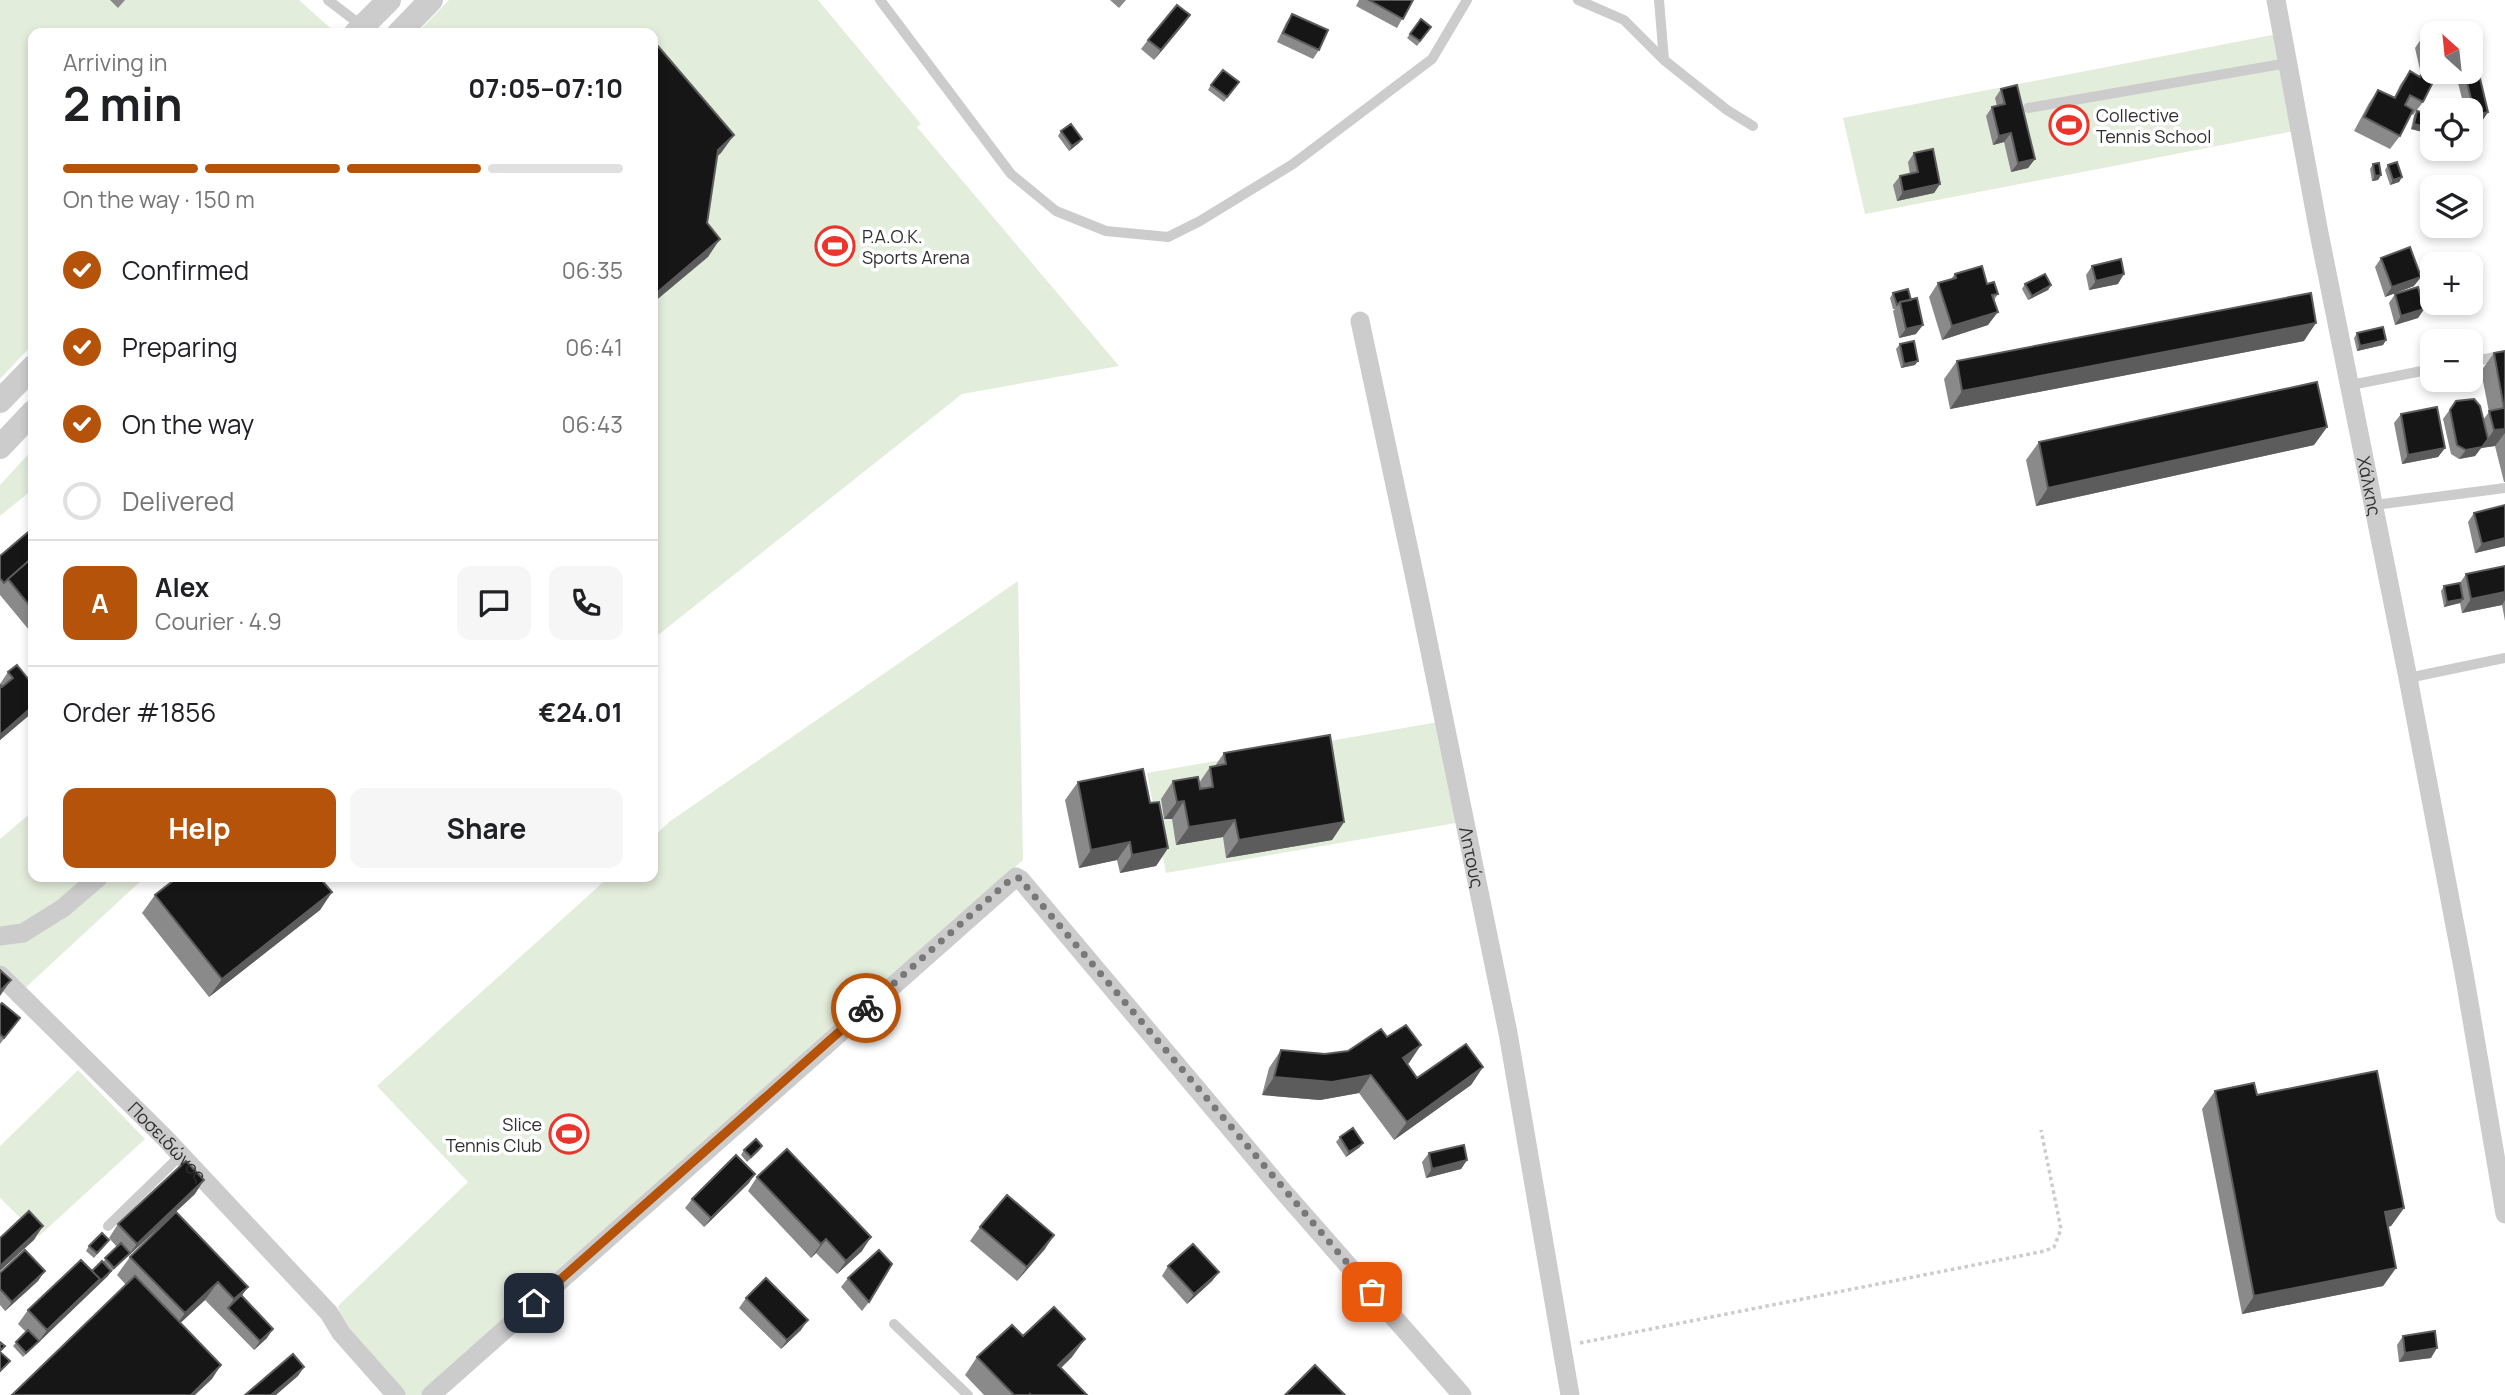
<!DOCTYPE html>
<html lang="en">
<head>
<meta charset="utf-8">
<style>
	body { margin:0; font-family:Manrope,sans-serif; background:#f6f6f6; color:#202124; height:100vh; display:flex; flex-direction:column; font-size:26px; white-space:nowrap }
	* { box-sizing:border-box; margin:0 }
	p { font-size:23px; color:#757577 }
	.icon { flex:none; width:38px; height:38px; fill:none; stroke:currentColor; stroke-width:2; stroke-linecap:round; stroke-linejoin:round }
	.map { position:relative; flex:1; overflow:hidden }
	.panel { position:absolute; left:28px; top:28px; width:630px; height:854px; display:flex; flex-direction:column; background:#fff; border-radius:14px; box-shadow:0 4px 10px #0003 }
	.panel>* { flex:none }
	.needle { width:46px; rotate:333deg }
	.tools { position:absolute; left:2420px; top:21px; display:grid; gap:14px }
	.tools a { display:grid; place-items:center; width:63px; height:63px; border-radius:14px; background:#fff; box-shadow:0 4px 10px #0003; font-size:35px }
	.pin { position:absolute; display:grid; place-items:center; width:60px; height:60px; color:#fff; margin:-30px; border-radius:14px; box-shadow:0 4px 10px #0006 }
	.courier { position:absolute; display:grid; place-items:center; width:70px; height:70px; margin:-35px; border:5px solid #b45309; border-radius:50%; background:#fff; color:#222; box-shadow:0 2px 9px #0007 }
	.headline em { font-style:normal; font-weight:700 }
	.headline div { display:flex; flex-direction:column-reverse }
	.headline { display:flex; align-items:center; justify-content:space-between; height:119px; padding:0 35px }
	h1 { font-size:46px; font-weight:700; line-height:52px }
	.bar { display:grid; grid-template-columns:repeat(4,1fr); gap:10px 7px; align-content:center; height:84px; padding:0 35px }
	.bar i { height:9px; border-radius:5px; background:#e0e0e0 }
	.bar .selected { background:#b45309 }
	.bar p { grid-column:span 4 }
	.line { display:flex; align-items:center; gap:18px; padding:0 35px; border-top:2px solid #e0e0e0 }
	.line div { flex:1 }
	.round { display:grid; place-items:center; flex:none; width:74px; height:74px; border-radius:14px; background:#f6f6f6 }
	ol { padding:0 35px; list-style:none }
	li { display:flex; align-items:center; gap:21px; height:77px }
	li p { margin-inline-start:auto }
	li .icon { padding:7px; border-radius:50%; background:#b45309; color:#fff; stroke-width:4 }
	li:last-child { color:#757577 }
	li i { width:38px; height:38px; border:4px solid #e0e0e0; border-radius:50% }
	.action { display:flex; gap:14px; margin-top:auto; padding:14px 35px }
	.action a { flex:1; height:80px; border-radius:14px; background:#b45309; color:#fff; font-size:28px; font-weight:700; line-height:80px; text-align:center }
	.action a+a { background:#f6f6f6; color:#202124 }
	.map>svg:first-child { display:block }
</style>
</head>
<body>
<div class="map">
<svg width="2505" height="1395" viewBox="0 0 2505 1395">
	<rect width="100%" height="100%" fill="#fff"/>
	<path fill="#e3eddc" d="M0 0H299L336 33H33V344L0 379Z
		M449 0H818L921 124 917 127 1119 366 962 394 653 639V33H417Z
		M2277 34 2294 131 1865 214 1843 118Z
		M33 449V489L0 516V485Z
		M1018 581 1023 860 424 1395H389L346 1335 338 1306 468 1182 377 1086 609 877H653V837L669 822Z
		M1438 722 1456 823 1166 873 1147 773Z
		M33 811V877H145L22 991 0 969V839Z
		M78 1070 145 1139 39 1236 0 1198V1146Z"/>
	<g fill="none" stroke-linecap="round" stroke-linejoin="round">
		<path stroke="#ccc" stroke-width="3.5" stroke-dasharray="3.5 3.5" stroke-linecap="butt" d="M1580 1343 2045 1251 2054 1247 2061 1229 2041 1130"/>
		<path stroke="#ccc" stroke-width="10" d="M328 0 362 26
			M880 0 1011 174 1056 211 1106 231 1168 237 1200 221 1293 164 1432 59 1467 0
			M1578 0 1624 20 1664 60 1659 0
			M1664 60 1727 110 1753 126
			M2028 108 2288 63
			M2471 362 2505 355
			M2351 385 2432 369
			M2375 505 2505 488
			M2408 678 2505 658
			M108 1226 181 1155
			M894 1324 968 1395"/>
		<g stroke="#ccc" stroke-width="19">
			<path id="s1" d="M2276 0 2319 233 2408 678 2464 973 2505 1214"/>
			<path id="s2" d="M1360 321 1416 583 1508 1033 1570 1395"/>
			<path d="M0 936 23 933 63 908 99 877"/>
			<path id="s3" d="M0 975 164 1137 329 1313 341 1333 396 1395"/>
			<path d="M431 1395 1016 877 1021 880 1282 1190 1462 1395"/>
		</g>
		<path stroke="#ccc" stroke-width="24" d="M356 33 389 0
			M399 33 431 0
			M0 401 33 367
			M0 447 33 412"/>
	</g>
	<path fill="#8a8a8a" d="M110 0H125L118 8Z
		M1110 0H1126L1119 8Z
		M1359 0H1413L1397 28 1356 6Z
		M1292 14 1319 50 1313 59 1277 42 1286 23Z
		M1190 15 1154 60 1141 49 1148 40Z
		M1421 19 1431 27 1417 46 1407 38Z
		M2421 39 2429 72 2423 102 2413 115 2411 114 2400 136 2390 149 2354 131 2369 103 2378 90 2394 98 2400 85 2410 71 2419 76 2421 74 2415 48Z
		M2465 74 2488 112 2482 121 2471 124V110H2465L2458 83Z
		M1239 82 1224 102 1208 90 1211 85Z
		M2001 89 2035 159 2028 168 2011 172 2004 142 1993 145 1986 116 1992 107 1997 106 1995 98Z
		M2417 111 2423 132 2411 129 2414 115Z
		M1061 131 1082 139 1079 143 1069 151 1058 136Z
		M1914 153 1940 184 1934 193 1897 201 1893 185 1900 176 1910 174 1908 162Z
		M2373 164 2381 175 2378 180 2372 181 2370 169Z
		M2388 165 2402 177 2399 182 2390 185 2385 170Z
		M2381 258 2414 286 2385 297 2375 267Z
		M2092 266 2118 284 2089 290 2086 275Z
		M1955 274 1998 294 1994 300 1988 325 1942 340 1929 297 1938 283 1951 279Z
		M2025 284 2051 285 2048 290 2028 300 2022 289Z
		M1908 289 1916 334 1899 338 1893 311 1895 309H1893L1890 298 1893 293Z
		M2395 294 2424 309 2418 318 2395 325 2389 303Z
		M2357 333 2386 340 2383 345 2357 351 2354 338Z
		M2304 341 1950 409 1944 379 1957 361Z
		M1900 344 1915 365 1901 368 1896 349Z
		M2505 351V482H2504L2495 446 2481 448 2475 456 2459 459 2451 454 2443 419 2456 401 2483 420 2489 412 2481 371 2494 353Z
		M2401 414 2445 448 2438 457 2402 464 2394 423Z
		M2327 427 2314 445 2036 506 2026 460 2039 442Z
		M2505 505V546L2475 553 2468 522 2474 513Z
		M33 528V626L29 630 0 595V556Z
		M2505 566V621L2502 605 2462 613 2460 603 2444 607 2441 591 2444 586 2460 583 2466 574Z
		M17 665 33 712 0 740V684L8 672Z
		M1224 753 1344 822 1332 840 1226 858 1223 837 1176 845 1172 819H1164L1161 799 1173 781 1199 783 1210 767 1215 766Z
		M1078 782 1150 803 1168 848 1156 866 1120 873 1117 860 1079 868 1065 800Z
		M332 892 320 910 209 997 142 913 155 895Z
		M0 1005 20 1018 0 1044Z
		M1281 1050 1409 1063 1407 1064 1417 1078 1483 1067 1471 1085 1394 1140 1359 1093 1320 1100 1262 1095 1269 1068Z
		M2215 1091 2404 1208 2391 1226 2388 1227 2396 1268 2383 1286 2242 1314 2202 1109Z
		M1340 1137 1360 1147 1346 1157 1336 1142Z
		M762 1146 759 1151 747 1162 741 1155 744 1150Z
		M1429 1153 1467 1160 1461 1169 1426 1178 1422 1162Z
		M757 1177 862 1251 837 1274 816 1253 811 1258 748 1191Z
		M749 1183 704 1227 685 1208 692 1199Z
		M195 1194 111 1272 23 1357 13 1346 26 1332 18 1324 28 1310 92 1271 103 1262 117 1247 109 1238 118 1224Z
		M980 1227 1045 1249 1017 1281 970 1241Z
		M106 1244 94 1258 86 1251 89 1246Z
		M130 1257 248 1287 241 1295 267 1338 254 1350 205 1300 180 1323 212 1379 117 1275Z
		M1168 1266 1219 1272 1212 1281 1187 1304 1162 1276Z
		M0 1273 38 1281 5 1311 0 1305Z
		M848 1278 869 1302 862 1311 841 1287Z
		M746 1298 801 1330 781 1349 739 1308Z
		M1023 1336 1072 1357 1061 1368 1087 1395H984L965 1375 977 1357Z
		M2403 1336 2431 1358 2399 1362 2397 1345Z"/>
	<path fill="#5c5c5c" d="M1190 15 1184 24 1154 60 1161 50Z
		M2479 52 2473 62H2471V54Z
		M2432 64V72L2421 74 2428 65Z
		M2488 112 2482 121 2471 124V121L2475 115Z
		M2414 124 2426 127 2423 132 2411 129Z
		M2011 133 2004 142 1993 145 1999 136Z
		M734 135 721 153 705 168 718 150Z
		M1082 139 1079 143 1069 151 1072 146Z
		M2035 159 2028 168 2011 172 2018 163Z
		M2381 175 2378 180 2372 181 2375 176Z
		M2402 177 2399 182 2390 185 2393 180Z
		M1940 184 1934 193 1897 201 1903 192Z
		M720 239 708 257 653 303V296Z
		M2124 274 2118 284 2089 290 2096 281Z
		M2421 277 2414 286 2385 297 2392 287Z
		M2051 285 2048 290 2028 300 2032 296Z
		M2424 309 2418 318 2395 325 2401 316Z
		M1998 312 1988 325 1942 340 1952 326Z
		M2316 323 2304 341 1950 409 1962 391Z
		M1923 325 1916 334 1899 338 1906 329Z
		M2386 340 2383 345 2357 351 2360 346Z
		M1918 361 1915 365 1901 368 1904 364Z
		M2327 427 2314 445 2036 506 2048 488Z
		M2505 429V433L2495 446 2481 448 2475 456 2459 459 2466 450 2482 447 2494 430Z
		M2445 448 2438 457 2402 464 2408 455Z
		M2505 538V546L2475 553 2482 544Z
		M2505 592V600L2502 605 2462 613 2471 599Z
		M2463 599 2460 603 2444 607 2447 602Z
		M33 706V712L0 740V735Z
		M1184 801 1172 819H1164L1177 802Z
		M1235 820 1223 837 1176 845 1189 827Z
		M1344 822 1332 840 1226 858 1239 840Z
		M1130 842 1117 860 1079 868 1091 850Z
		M1168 848 1156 866 1120 873 1132 855Z
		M332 892 320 910 209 997 222 979Z
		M11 980 0 996V991Z
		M1421 1045 1409 1063 1390 1076 1403 1058Z
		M1483 1067 1471 1085 1394 1140 1407 1122Z
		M1371 1075 1359 1093 1320 1100 1262 1095 1274 1077Z
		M1363 1143 1360 1147 1346 1157 1349 1152Z
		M1467 1160 1461 1169 1426 1178 1432 1169Z
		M755 1174 749 1183 704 1227 711 1218Z
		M204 1180 195 1194 127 1257 137 1244Z
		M2404 1208 2391 1226 2372 1230 2385 1212Z
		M43 1226 34 1240 0 1271V1266Z
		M1054 1235 1045 1249 1017 1281 1027 1267Z
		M871 1237 862 1251 837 1274 846 1261Z
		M826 1239 816 1253 811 1258 821 1244Z
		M2396 1268 2383 1286 2242 1314 2254 1296Z
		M45 1271 38 1281 5 1311 12 1302Z
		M111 1271 108 1276 37 1344 47 1330 100 1279Z
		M1219 1272 1212 1281 1187 1304 1194 1294Z
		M218 1282 205 1300 172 1331 185 1313Z
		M248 1287 235 1305 228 1308 234 1299Z
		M808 1320 801 1330 781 1349 787 1340Z
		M273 1329 267 1338 254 1350 260 1341Z
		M1085 1339 1072 1357 1045 1383 1058 1365Z
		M2437 1348 2431 1358 2399 1362 2405 1353Z
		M221 1365 212 1379 195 1395H191Z
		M304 1367 298 1376 276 1395H271Z"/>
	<path fill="#161616" stroke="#5c5c5c" stroke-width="2" d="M1369 0H1413L1403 19Z
		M1177 5 1190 15 1161 50 1148 40Z
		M1292 14 1328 30 1319 50 1283 33Z
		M1421 19 1431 27 1420 41 1410 34Z
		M2473 26 2479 52 2471 54V33H2445Z
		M2432 36V64L2428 65 2421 39Z
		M657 45 734 135 718 150 707 223 720 239 653 296V49Z
		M1223 70 1239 82 1227 97 1211 85Z
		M2424 70 2436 76 2423 102 2410 95 2405 105 2413 110 2400 136 2364 117 2378 90 2395 98 2410 71 2420 77Z
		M2478 70 2488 112 2475 115 2465 74Z
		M2017 85 2035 159 2018 163 2011 133 1999 136 1992 107 2005 104 2001 89Z
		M2417 111 2425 113V116L2428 117 2426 127 2414 124Z
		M1071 124 1082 139 1072 146 1061 131Z
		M1933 149 1940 184 1903 192 1900 176 1918 172 1914 153Z
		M2397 162 2402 177 2393 180 2388 165Z
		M2379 163 2381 175 2375 176 2373 164Z
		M2410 247 2421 277 2392 287 2381 258Z
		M2121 259 2124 274 2096 281 2092 266Z
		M1982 266 1987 284 1994 282 1998 294 1992 295 1998 312 1952 326 1938 283 1956 278 1955 274Z
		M2045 274 2051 285 2032 296 2025 284Z
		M2418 287 2424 309 2401 316 2395 294Z
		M1908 289 1911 300 1900 302 1897 305 1893 293Z
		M2311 293 2316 323 1962 391 1957 361Z
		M1917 298 1923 325 1906 329 1900 302Z
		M2383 327 2386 340 2360 346 2357 333Z
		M1914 341 1918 361 1904 364 1900 344Z
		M2505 351V429L2494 430 2489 411 2504 408 2494 353Z
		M2317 382 2327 427 2048 488 2039 442Z
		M2474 399 2480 406 2488 439 2482 447 2466 450 2457 445 2450 410 2456 401Z
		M2437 407 2445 448 2408 455 2401 414Z
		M2505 505V538L2482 544 2474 513Z
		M33 528V557L8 579 4 583 0 578V556Z
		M33 557V610L8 579Z
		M2505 566V592L2471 599 2466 574Z
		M2460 583 2463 599 2447 602 2444 586Z
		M17 665 33 685V706L0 735V685L2 687 13 678 8 672Z
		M1330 735 1344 822 1239 840 1235 820 1189 827 1184 801 1177 802 1173 781 1198 777 1200 789 1213 787 1210 767 1226 764 1224 753Z
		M1143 769 1150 803 1159 802 1168 848 1132 855 1130 842 1091 850 1078 782Z
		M178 877H305L307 879 311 877H319L332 892 222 979 155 895Z
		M0 970 11 980 0 991Z
		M2 1003 20 1018 4 1038 0 1034V1005Z
		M1406 1025 1421 1045 1403 1058 1417 1078 1466 1044 1483 1067 1407 1122 1371 1075 1332 1082 1274 1077 1281 1050 1325 1054 1348 1051 1381 1029 1387 1037Z
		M2377 1071 2404 1208 2385 1212 2396 1268 2254 1296 2215 1091 2254 1083 2257 1095Z
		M1353 1128 1363 1143 1349 1152 1340 1137Z
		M756 1139 762 1146 751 1157 744 1150Z
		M1464 1145 1467 1160 1432 1169 1429 1153Z
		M787 1149 871 1237 846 1261 826 1239 821 1244 757 1177Z
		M736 1155 755 1174 711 1218 692 1199Z
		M186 1161 204 1180 137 1244 118 1224Z
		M1007 1195 1054 1235 1027 1267 980 1227Z
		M29 1211 43 1226 0 1266V1238Z
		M176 1212 248 1287 234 1299 218 1282 185 1313 130 1257Z
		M102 1233 109 1240 97 1253 89 1246Z
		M121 1243 130 1253 114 1268 105 1258Z
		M1193 1244 1219 1272 1194 1294 1168 1266Z
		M25 1250 45 1271 12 1302 0 1289V1273Z
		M879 1250 892 1264 869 1302 848 1278Z
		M81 1260 100 1279 47 1330 28 1310Z
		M102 1261 111 1271 93 1288 100 1279 92 1271Z
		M135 1276 221 1365 191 1395H12Z
		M766 1278 808 1320 787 1340 746 1298Z
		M241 1295 273 1329 260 1341 228 1308Z
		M1054 1307 1085 1339 1058 1365 1087 1395H1031L1030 1394 1029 1395H1014L977 1357 1012 1325 1023 1336Z
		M28 1330 39 1341 26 1353 16 1342Z
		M2435 1331 2437 1348 2405 1353 2403 1336Z
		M0 1342 5 1346 0 1351Z
		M0 1352 10 1361 0 1371Z
		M293 1354 304 1367 271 1395H245Z
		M1315 1365 1345 1395H1285Z"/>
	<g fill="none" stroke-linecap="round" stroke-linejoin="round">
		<path stroke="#787878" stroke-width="7" stroke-dasharray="0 12.6" d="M866 1008 1010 880 1019 878 1372 1292"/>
		<path stroke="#b45309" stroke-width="9" d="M534 1303 866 1008"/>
	</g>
	<defs>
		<g id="stadium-ring" transform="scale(2.0125)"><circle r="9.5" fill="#fff" stroke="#eb342b" stroke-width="1.5"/><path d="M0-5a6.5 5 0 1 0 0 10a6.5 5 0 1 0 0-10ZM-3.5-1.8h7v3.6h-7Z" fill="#eb342b"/></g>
	</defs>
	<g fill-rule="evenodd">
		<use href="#stadium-ring" x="2069" y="125"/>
		<use href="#stadium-ring" x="835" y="246"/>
		<use href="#stadium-ring" x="569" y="1134"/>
	</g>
	<g text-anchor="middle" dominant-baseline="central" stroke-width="7" stroke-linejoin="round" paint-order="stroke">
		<g font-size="18" fill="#2f2f2f" stroke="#fff" text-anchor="start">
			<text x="2096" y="115">Collective<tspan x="2096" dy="21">Tennis School</tspan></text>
			<text x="862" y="236">P.A.O.K.<tspan x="862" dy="21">Sports Arena</tspan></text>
			<text x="542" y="1124" text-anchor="end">Slice<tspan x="542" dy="21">Tennis Club</tspan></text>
		</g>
		<g font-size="18" fill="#2f2f2f" stroke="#fff">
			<text stroke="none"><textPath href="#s1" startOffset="495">Χάλκης</textPath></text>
			<text stroke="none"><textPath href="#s2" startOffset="548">Λητούς</textPath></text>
			<text stroke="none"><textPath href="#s3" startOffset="236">Ποσειδώνος</textPath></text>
		</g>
	</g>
</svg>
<div class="tools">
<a><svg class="needle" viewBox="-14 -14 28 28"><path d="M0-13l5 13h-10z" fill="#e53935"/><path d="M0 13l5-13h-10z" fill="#757577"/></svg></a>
<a><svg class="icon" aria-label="locate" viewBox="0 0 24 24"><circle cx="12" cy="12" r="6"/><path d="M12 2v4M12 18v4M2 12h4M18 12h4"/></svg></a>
<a><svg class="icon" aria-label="layers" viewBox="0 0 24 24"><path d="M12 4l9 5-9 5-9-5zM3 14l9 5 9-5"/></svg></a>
<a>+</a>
<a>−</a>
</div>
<div class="pin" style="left:1372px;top:1292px;background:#ea580c"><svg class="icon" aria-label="bag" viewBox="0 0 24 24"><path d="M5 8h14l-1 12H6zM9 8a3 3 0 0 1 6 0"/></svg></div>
<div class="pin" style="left:534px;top:1303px;background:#1f2937"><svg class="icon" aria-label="home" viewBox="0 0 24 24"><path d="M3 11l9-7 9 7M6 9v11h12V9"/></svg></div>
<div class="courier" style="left:866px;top:1008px"><svg class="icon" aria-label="bike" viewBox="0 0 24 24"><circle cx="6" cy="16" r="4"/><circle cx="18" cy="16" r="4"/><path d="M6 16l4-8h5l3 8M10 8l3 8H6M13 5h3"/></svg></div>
<section class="panel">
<div class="headline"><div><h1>2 min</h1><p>Arriving in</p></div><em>07:05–07:10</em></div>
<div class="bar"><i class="selected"></i><i class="selected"></i><i class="selected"></i><i></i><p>On the way · 150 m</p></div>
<ol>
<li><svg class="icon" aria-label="check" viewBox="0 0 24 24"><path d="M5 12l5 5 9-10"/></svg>Confirmed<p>06:35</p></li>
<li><svg class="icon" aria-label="check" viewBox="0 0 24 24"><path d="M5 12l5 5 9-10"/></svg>Preparing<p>06:41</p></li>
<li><svg class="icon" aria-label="check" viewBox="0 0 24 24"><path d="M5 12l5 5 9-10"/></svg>On the way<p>06:43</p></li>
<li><i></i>Delivered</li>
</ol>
<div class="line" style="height:126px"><b class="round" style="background:#b45309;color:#fff">A</b><div><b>Alex</b><p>Courier · 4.9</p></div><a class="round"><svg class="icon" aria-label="chat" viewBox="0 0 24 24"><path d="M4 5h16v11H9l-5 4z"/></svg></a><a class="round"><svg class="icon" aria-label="phone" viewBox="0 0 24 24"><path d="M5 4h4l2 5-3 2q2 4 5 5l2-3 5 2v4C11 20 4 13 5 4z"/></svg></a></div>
<div class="line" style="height:91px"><div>Order #1856</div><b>€24.01</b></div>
<div class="action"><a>Help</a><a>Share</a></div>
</section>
</div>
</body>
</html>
